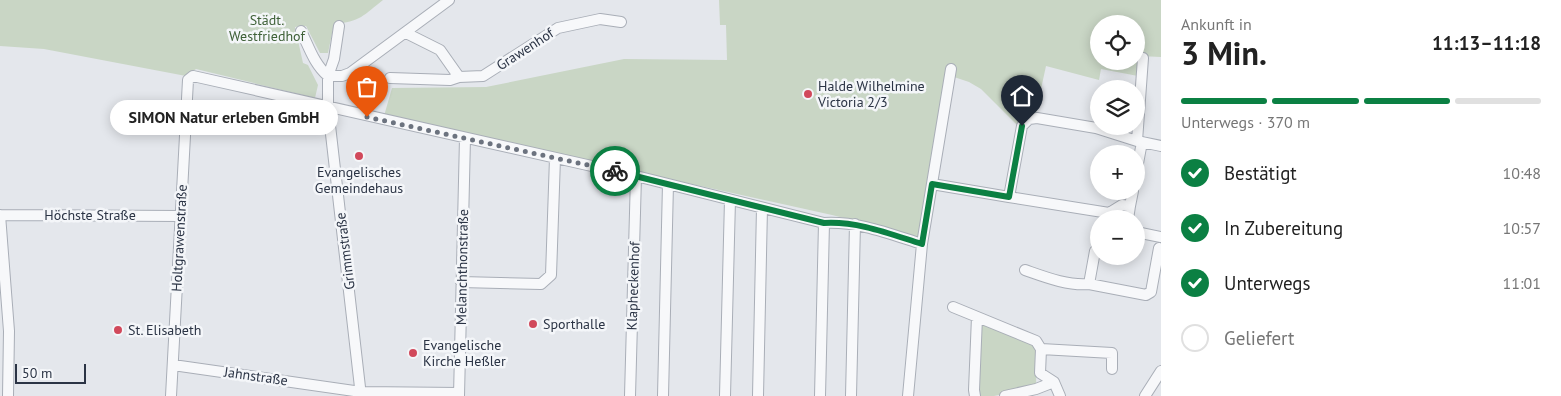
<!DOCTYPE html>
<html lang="de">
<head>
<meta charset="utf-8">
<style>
	body { margin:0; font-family:"PT Sans",sans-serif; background:#f2f2f2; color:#222; height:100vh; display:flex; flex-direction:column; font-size:19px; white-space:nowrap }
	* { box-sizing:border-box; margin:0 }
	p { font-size:16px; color:#767676 }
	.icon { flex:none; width:28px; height:28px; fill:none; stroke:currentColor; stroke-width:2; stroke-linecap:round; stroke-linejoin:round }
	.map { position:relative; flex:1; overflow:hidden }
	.panel { display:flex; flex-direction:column; background:#fff; width:400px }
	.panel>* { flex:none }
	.fabs { position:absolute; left:1090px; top:15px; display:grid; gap:10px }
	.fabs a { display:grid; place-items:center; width:55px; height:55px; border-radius:50%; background:#fff; box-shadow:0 2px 12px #0003; font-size:25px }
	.scale { position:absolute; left:15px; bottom:12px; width:71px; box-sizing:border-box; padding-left:5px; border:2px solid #2b3445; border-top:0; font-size:14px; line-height:18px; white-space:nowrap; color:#2b3445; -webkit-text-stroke:4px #f4f6f9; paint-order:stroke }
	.pin { position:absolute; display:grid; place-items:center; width:42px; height:42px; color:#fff; margin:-51px -21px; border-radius:50% 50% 50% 0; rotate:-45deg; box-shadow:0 0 5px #0007 }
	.pin .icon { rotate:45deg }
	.courier { position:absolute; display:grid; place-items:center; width:50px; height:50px; margin:-25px; border:4px solid #0b8043; border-radius:50%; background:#fff; color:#222; box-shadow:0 1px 6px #0007 }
	.bubble { position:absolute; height:35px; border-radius:18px; background:#fff; box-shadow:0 2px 12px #0003; font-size:16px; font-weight:800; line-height:35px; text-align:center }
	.summary em { font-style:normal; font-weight:800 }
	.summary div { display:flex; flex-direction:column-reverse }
	.summary { display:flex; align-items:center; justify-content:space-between; height:85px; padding:0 20px }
	h1 { font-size:32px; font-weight:800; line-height:38px }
	.bar { display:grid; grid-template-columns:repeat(4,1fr); gap:8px 5px; align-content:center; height:60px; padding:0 20px }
	.bar i { height:6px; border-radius:4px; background:#e0e0e0 }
	.bar .selected { background:#0b8043 }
	.bar p { grid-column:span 4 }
	ol { padding:0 20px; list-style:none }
	li { display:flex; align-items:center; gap:15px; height:55px }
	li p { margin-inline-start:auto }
	li .icon { padding:5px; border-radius:50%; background:#0b8043; color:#fff; stroke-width:4 }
	li:last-child { color:#767676 }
	li i { width:28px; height:28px; border:2px solid #e0e0e0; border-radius:50% }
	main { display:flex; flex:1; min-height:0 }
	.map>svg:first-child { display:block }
</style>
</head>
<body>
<main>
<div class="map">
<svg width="1161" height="396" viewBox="0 0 1161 396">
	<rect width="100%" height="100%" fill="#e4e7ec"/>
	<path fill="#c9d6c5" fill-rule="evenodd" d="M0 0H383C364 15 360 22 334 24L328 53H320L306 26 295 27 303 63 308 65 318 85 315 98 196 69 186 76 44 49 0 46Z
		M719 0H1161V57L1139 56 1138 76 1101 69 1099 80 1046 66 1036 112H1031L1019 121 1018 126 981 89 969 82 945 74 920 221V237L832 215 384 116 392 88 486 87 624 59 727 60 726 25H720ZM1099 24H1136V61H1099Z
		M983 322 1033 343 1037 349 1036 385 1033 388 994 396H978L979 329Z"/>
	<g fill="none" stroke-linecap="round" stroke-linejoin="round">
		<g stroke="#a9aeb7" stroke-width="12">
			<path id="minor" d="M339 26 334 59 328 76V108L361 396
				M301 31C309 47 314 64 328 76
				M406 33 440 50 459 77 483 76 558 28 600 19 621 22
				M328 76H342L350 73 449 0
				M390 78 450 80 459 77
				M1137 141 1143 58
				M1136 174 1142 142
				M932 184 1009 197 1022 126 1029 119 1037 118 1096 128 1137 141 1161 146
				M1009 197 1109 213
				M0 215 9 331 8 396
				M0 215 180 216
				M1108 218 1109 213 1122 205 1130 206 1133 191
				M1128 219 1130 206
				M1136 232 1161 237
				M1025 270C1045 277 1068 286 1089 284L1095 251 1099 248
				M461 282 541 284 551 275 555 158
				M1089 284 1146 295 1151 292 1159 248
				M953 307 1036 341 1041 349 1040 373 1054 382 1060 396
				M1041 349 1112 353V369
				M173 365 361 392 459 393
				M171 396 188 80 193 76 636 176 824 223C858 221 890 234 922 244
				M459 396 465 138
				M630 396 636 176
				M663 396 668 184
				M725 396 730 200
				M758 396 762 208
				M820 396 824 223
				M851 396 855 224
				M908 396 922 244 951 69
				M975 396 974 390 977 317
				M1005 396 1036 389 1054 382
				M1145 396 1161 371"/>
		</g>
		<use href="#minor" stroke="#f7f8fa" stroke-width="10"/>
	</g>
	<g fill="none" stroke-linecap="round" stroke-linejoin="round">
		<path stroke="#6c737f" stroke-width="5" stroke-dasharray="0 9" d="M367 117 615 171"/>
		<path stroke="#0b8043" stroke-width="6" d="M615 171 824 223C858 221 890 234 922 244L932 184 1009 197 1022 126"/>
	</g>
	<g fill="#d1495b" stroke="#f4f6f9" stroke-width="2">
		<circle cx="808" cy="94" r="5"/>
		<circle cx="359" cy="156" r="5"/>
		<circle cx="533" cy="324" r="5"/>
		<circle cx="118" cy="330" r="5"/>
		<circle cx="413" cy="353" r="5"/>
	</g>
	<g text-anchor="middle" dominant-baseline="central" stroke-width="5" stroke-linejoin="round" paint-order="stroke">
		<g font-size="14" fill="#3f6138" stroke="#f4f6f9">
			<text x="267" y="20">Städt.<tspan x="267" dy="16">Westfriedhof</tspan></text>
		</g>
		<g font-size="14" fill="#2b3445" stroke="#f4f6f9">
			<text transform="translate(525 49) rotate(-33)">Grawenhof</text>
			<text x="90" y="215">Höchste Straße</text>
			<text transform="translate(179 238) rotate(-87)">Holtgrawenstraße</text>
			<text transform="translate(345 251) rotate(-97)">Grimmstraße</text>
			<text transform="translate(462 267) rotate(-89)">Melanchthonstraße</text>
			<text transform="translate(633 286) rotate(-88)">Klapheckenhof</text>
			<text transform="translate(256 376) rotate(8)">Jahnstraße</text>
		</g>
		<g font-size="14" fill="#2b3445" stroke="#f4f6f9" text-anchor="start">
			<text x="818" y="86">Halde Wilhelmine<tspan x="818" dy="16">Victoria 2/3</tspan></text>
			<text x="359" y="172" text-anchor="middle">Evangelisches<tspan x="359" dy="16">Gemeindehaus</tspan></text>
			<text x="543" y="324">Sporthalle</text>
			<text x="128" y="330">St. Elisabeth</text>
			<text x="423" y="345">Evangelische<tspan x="423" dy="16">Kirche Heßler</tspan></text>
		</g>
	</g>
</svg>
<div class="fabs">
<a><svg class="icon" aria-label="locate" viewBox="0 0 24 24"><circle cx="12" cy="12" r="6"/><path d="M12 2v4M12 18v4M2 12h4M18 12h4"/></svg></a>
<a><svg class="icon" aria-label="layers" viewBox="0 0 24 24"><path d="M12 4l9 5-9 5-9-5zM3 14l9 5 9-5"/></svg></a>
<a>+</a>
<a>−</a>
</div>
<div class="scale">50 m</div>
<div class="pin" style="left:367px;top:117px;background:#ea580c"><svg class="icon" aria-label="bag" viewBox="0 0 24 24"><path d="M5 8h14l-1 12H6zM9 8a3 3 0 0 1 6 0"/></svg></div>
<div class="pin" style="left:1022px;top:126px;background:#1f2937"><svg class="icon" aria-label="home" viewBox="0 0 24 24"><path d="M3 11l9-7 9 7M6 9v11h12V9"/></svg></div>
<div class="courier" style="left:615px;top:171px"><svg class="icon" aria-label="bike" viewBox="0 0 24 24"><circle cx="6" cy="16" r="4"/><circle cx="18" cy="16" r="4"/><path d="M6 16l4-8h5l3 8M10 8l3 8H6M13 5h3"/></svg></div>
<div class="bubble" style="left:110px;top:100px;width:228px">SIMON Natur erleben GmbH</div>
</div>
<section class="panel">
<div class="summary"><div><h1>3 Min.</h1><p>Ankunft in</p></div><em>11:13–11:18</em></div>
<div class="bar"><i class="selected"></i><i class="selected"></i><i class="selected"></i><i></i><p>Unterwegs · 370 m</p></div>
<ol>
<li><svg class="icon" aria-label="check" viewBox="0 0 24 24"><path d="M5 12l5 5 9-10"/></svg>Bestätigt<p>10:48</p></li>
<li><svg class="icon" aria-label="check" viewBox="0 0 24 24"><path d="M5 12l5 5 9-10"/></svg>In Zubereitung<p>10:57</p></li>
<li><svg class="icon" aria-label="check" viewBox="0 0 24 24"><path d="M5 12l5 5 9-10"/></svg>Unterwegs<p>11:01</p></li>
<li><i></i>Geliefert</li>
</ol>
</section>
</main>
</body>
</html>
